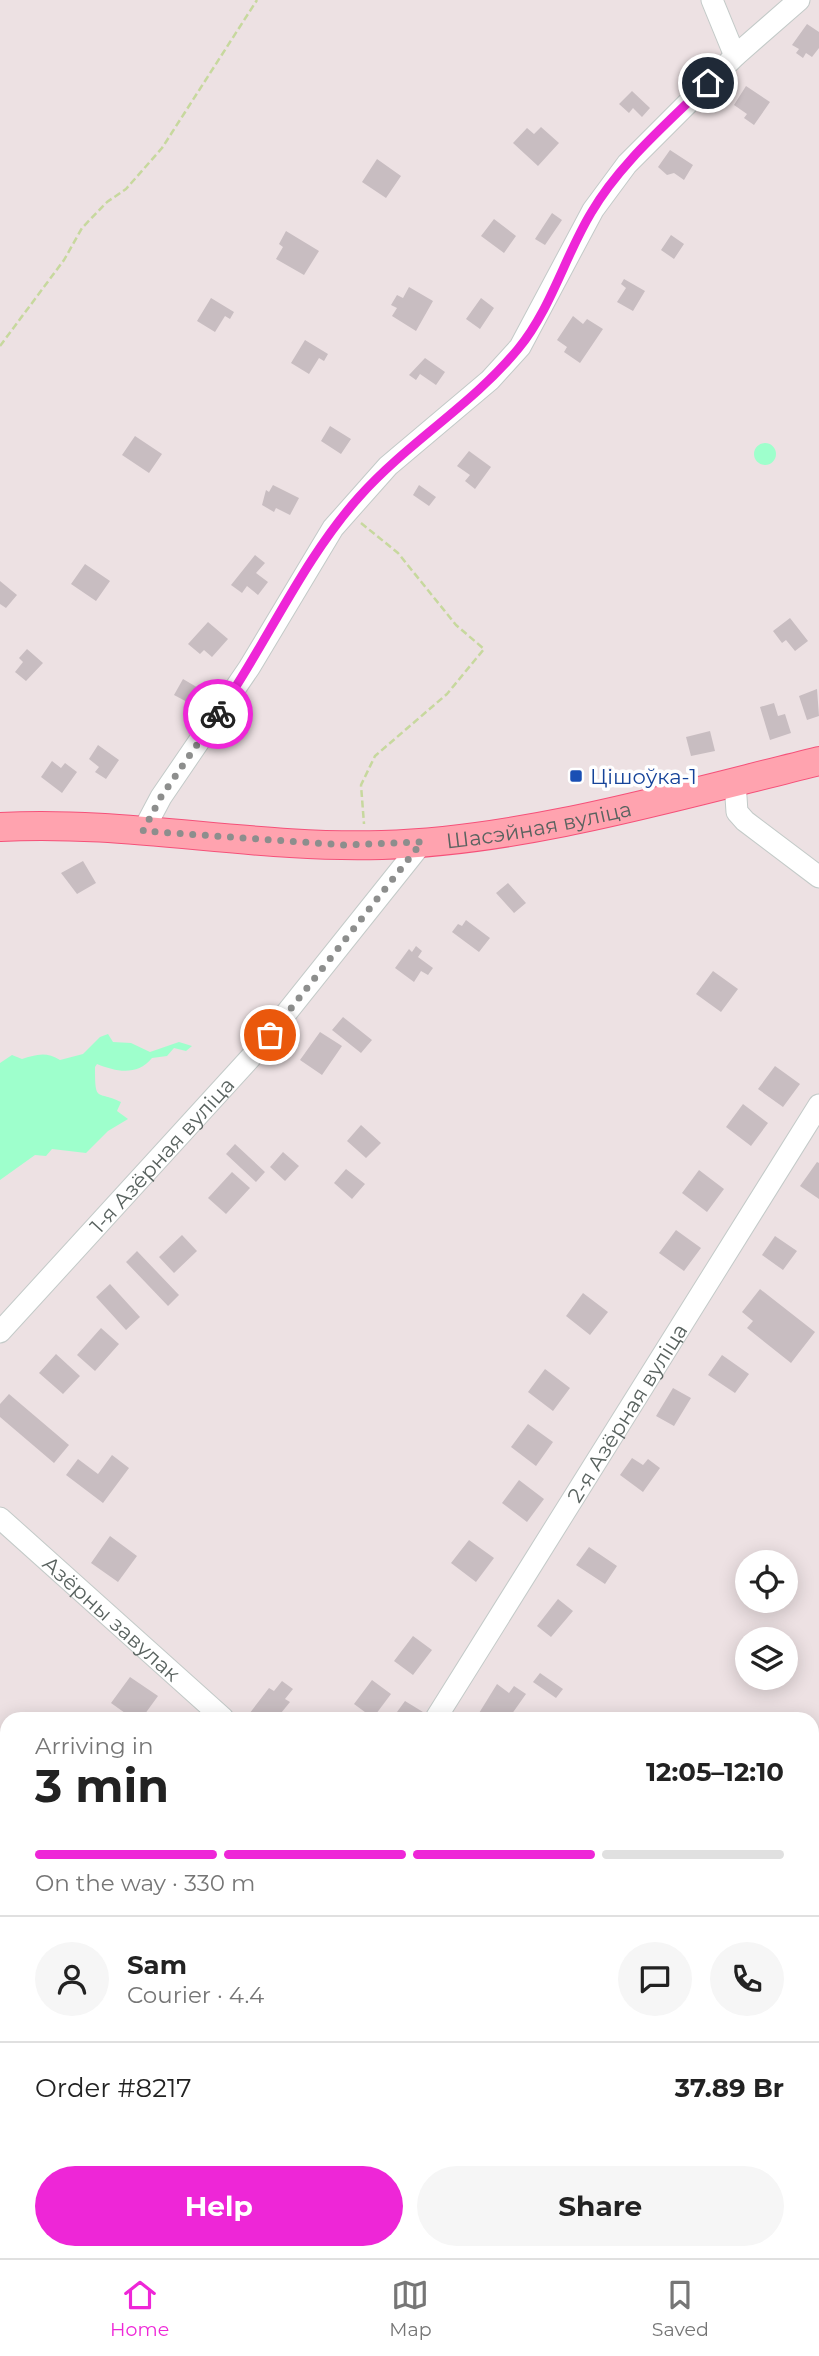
<!DOCTYPE html>
<html lang="en">
<head>
<meta charset="utf-8">
<style>
	body { margin:0; font-family:Montserrat,sans-serif; background:#f6f6f6; color:#222; height:100vh; display:flex; flex-direction:column; font-size:26px; white-space:nowrap }
	* { box-sizing:border-box; margin:0 }
	p { font-size:23px; color:#767676 }
	.icon { flex:none; width:38px; height:38px; fill:none; stroke:currentColor; stroke-width:2; stroke-linecap:round; stroke-linejoin:round }
	.map { position:relative; flex:1; overflow:hidden }
	.side { position:absolute; left:0px; top:1712px; width:819px; height:548px; display:flex; flex-direction:column; background:#fff; border-radius:21px 21px 0 0; box-shadow:0 4px 18px #0003 }
	.side>* { flex:none }
	.controls { position:absolute; left:735px; top:1550px; display:grid; gap:14px }
	.controls a { display:grid; place-items:center; width:63px; height:63px; border-radius:50%; background:#fff; box-shadow:0 4px 18px #0003; font-size:35px }
	.pin { position:absolute; display:grid; place-items:center; width:60px; height:60px; color:#fff; margin:-30px; border:4px solid #fff; border-radius:50%; box-shadow:0 2px 7px #0007 }
	.courier { position:absolute; display:grid; place-items:center; width:70px; height:70px; margin:-35px; border:5px solid #ee26d7; border-radius:50%; background:#fff; color:#222; box-shadow:0 2px 9px #0007 }
	.headline em { font-style:normal; font-weight:700 }
	.headline div { display:flex; flex-direction:column-reverse }
	.headline { display:flex; align-items:center; justify-content:space-between; height:119px; padding:0 35px }
	h1 { font-size:46px; font-weight:700; line-height:52px }
	.bar { display:grid; grid-template-columns:repeat(4,1fr); gap:10px 7px; align-content:center; height:84px; padding:0 35px }
	.bar i { height:9px; border-radius:5px; background:#e0e0e0 }
	.bar .selected { background:#ee26d7 }
	.bar p { grid-column:span 4 }
	.line { display:flex; align-items:center; gap:18px; padding:0 35px; border-top:2px solid #e0e0e0 }
	.line div { flex:1 }
	.round { display:grid; place-items:center; flex:none; width:74px; height:74px; border-radius:37px; background:#f6f6f6 }
	.cta { display:flex; gap:14px; margin-top:auto; padding:14px 35px }
	.cta a { flex:1; height:80px; border-radius:42px; background:#ee26d7; color:#fff; font-size:28px; font-weight:700; line-height:80px; text-align:center }
	.cta a+a { background:#f6f6f6; color:#222 }
	.dock { display:flex; justify-content:space-around; align-items:center; height:98px; border-top:2px solid #e0e0e0; background:#fff; font-size:19px; color:#767676 }
	.dock a { display:grid; justify-items:center; gap:4px }
	.dock .selected { color:#ee26d7 }
	.map>svg:first-child { display:block }
</style>
</head>
<body>
<div class="map">
<svg width="819" height="2258" viewBox="0 0 819 2258">
	<rect width="100%" height="100%" fill="#ede1e3"/>
	<path fill="#9effcc" d="M754 454a11 11 0 1 1 22 0a11 11 0 1 1-22 0Z
		M108 1034 113 1042 131 1043 150 1052 179 1042 192 1046 186 1051 174 1048 167 1056 152 1058C137 1076 117 1072 97 1064L95 1067C95 1104 97 1090 121 1102L117 1111 128 1119 108 1131 86 1153 52 1149 46 1156 35 1155 0 1180V1063L12 1055 22 1059C35 1055 46 1051 60 1060L83 1054 100 1037Z"/>
	<path fill="#c8bdc1" d="M807 24 819 32V48L812 57 806 53 803 58 796 53 799 49 792 45Z
		M746 86 770 102 754 125 744 118 747 114 734 105Z
		M632 91 650 108 642 117 633 108 629 113 619 104Z
		M541 127 559 143 538 166 513 143 527 128 534 134Z
		M670 150 693 165 684 180 674 173 667 175 658 167Z
		M377 159 401 176 386 198 362 182Z
		M552 213 562 220 545 245 535 239Z
		M494 219 516 236 504 253 481 236Z
		M286 231 319 251 304 275 276 259 283 247 279 244Z
		M671 235 684 244 674 259 661 250Z
		M624 279 645 291 633 311 617 302 626 288 621 284Z
		M409 287 433 301 416 331 392 316 397 308 391 305 397 295 403 298Z
		M211 298 234 312 230 319 225 316 215 332 197 321Z
		M481 298 494 308 480 329 466 319Z
		M573 316 583 324 587 319 603 329 580 363 564 352 567 347 557 340Z
		M305 340 328 354 324 361 319 358 309 374 291 363Z
		M425 358 445 372 436 385 420 374 416 380 409 375Z
		M330 426 351 439 341 454 321 441Z
		M135 436 162 454 149 473 122 455Z
		M469 451 491 467 475 489 465 481 470 475 457 466Z
		M273 485 299 498 290 515 276 508 274 512 262 505 266 490 269 492Z
		M419 485 436 497 429 506 413 495Z
		M255 555 265 563 256 573 268 582 258 595 247 586 242 593 231 585Z
		M85 564 110 581 96 601 71 584Z
		M0 581 17 595 6 608 0 604Z
		M790 618 808 641 795 651 786 640 782 643 773 631Z
		M208 622 228 639 212 657 204 650 200 654 188 644Z
		M27 649 43 663 26 681 15 672 23 662 19 658Z
		M183 679 200 689 191 704 174 695Z
		M817 689 819 716 807 720 799 696Z
		M774 703 778 716 785 714 791 733 770 740 760 707Z
		M710 731 715 751 691 756 686 737Z
		M98 745 119 760 106 779 95 772 99 767 89 759Z
		M52 761 61 768 65 763 77 772 62 793 41 777Z
		M83 861 96 883 77 894 61 873Z
		M508 883 526 903 514 913 496 893Z
		M466 920 490 938 479 952 452 932 458 924 462 926Z
		M416 946 422 951 418 957 433 968 428 975 421 971 414 982 395 968 409 949 412 952Z
		M713 971 738 989 721 1012 696 994Z
		M343 1017 372 1040 361 1053 332 1030Z
		M320 1032 342 1046 322 1075 300 1060Z
		M775 1066 800 1084 783 1107 758 1089Z
		M743 1104 768 1123 751 1146 726 1127Z
		M361 1125 381 1143 366 1158 347 1141Z
		M235 1144 265 1172 256 1182 226 1154Z
		M283 1152 299 1166 285 1181 270 1167Z
		M817 1162 819 1163V1199L800 1186Z
		M346 1169 365 1184 352 1199 334 1183Z
		M699 1170 724 1189 707 1212 682 1193Z
		M232 1172 250 1188 226 1214 208 1198Z
		M676 1230 701 1248 684 1271 659 1253Z
		M182 1235 197 1251 174 1273 159 1257Z
		M775 1236 797 1251 783 1270 762 1255Z
		M137 1251 179 1295 168 1306 126 1262Z
		M110 1284 140 1317 126 1330 96 1297Z
		M760 1289 815 1332 791 1363 747 1328 753 1321 742 1312Z
		M583 1293 608 1312 590 1335 566 1316Z
		M101 1328 119 1344 95 1371 77 1355Z
		M56 1354 80 1376 63 1394 39 1373Z
		M722 1355 749 1374 735 1393 708 1375Z
		M545 1369 570 1388 553 1411 528 1392Z
		M673 1388 691 1398 674 1426 656 1416Z
		M9 1394 69 1445 54 1463 0 1417V1404Z
		M528 1424 553 1442 536 1466 511 1447Z
		M112 1455 129 1468 103 1503 66 1475 78 1459 98 1474Z
		M632 1458 643 1465 648 1459 660 1468 643 1492 620 1475Z
		M519 1480 544 1499 527 1522 502 1503Z
		M110 1536 137 1556 118 1582 91 1563Z
		M469 1540 494 1558 476 1582 451 1563Z
		M589 1547 617 1566 605 1584 576 1565Z
		M558 1599 573 1611 551 1637 537 1626Z
		M413 1636 432 1650 413 1675 394 1661Z
		M540 1673 563 1689 556 1698 533 1682Z
		M130 1677 158 1696 142 1718H132L111 1703Z
		M372 1680 391 1694 373 1718 354 1704Z
		M282 1681 293 1689 285 1699 290 1702 277 1718H246L269 1688 274 1691Z
		M497 1684 509 1693 514 1686 526 1694 509 1718H476Z
		M405 1701 423 1712 418 1718H407L397 1712Z"/>
	<g fill="none" stroke-linecap="round" stroke-linejoin="round">
		<g stroke="#c3cac8" stroke-width="23">
			<g id="minor">
				<path d="M712 0 735 56"/>
				<path d="M735 782 737 812 745 821 819 877"/>
				<path d="M143 831 161 797 249 668 333 528 388 466 490 380 520 347 593 210 627 164 735 56 799 0"/>
				<path id="s1" d="M0 1332 252 1056 422 843"/>
				<path id="s2" d="M0 1518 223 1718"/>
				<path id="s3" d="M436 1718 819 1105"/>
				<path d="M0 2183 7 2188"/>
			</g>
		</g>
		<g stroke="#f55179" stroke-width="30">
			<g id="major">
				<path id="s4" d="M0 827C128 820 254 849 382 845 524 841 680 795 819 761"/>
			</g>
		</g>
		<path stroke="#c7d89e" stroke-width="2.5" stroke-dasharray="7 3.5" stroke-linecap="butt" d="M0 346 64 260 82 228 107 202 126 189 162 148 257 0
			M361 523 398 553 456 625 484 649 447 694 375 756 361 785 364 824"/>
		<use href="#minor" stroke="#fff" stroke-width="21"/>
		<use href="#major" stroke="#ffa3af" stroke-width="28"/>
	</g>
	<g fill="none" stroke-linecap="round" stroke-linejoin="round">
		<path stroke="#8d8e8d" stroke-width="7" stroke-dasharray="0 12.6" d="M218 714 161 797 143 831 345 845 422 842 270 1035"/>
		<path stroke="#ee26d7" stroke-width="9" d="M218 714C267 643 302 561 359 497 408 442 472 405 518 349 551 309 565 256 591 213 620 163 667 124 708 83"/>
	</g>
	<rect fill="#1a4fb4" stroke="#fff" stroke-width="2.5" x="569" y="769" width="14" height="14" rx="3.5"/>
	<g text-anchor="middle" dominant-baseline="central" stroke-width="7" stroke-linejoin="round" paint-order="stroke">
		<g font-size="21" fill="#164399" stroke="#fff" text-anchor="start">
			<text x="590" y="776">Цішоўка-1</text>
		</g>
		<g font-size="21" fill="#59625f" stroke="#fff">
			<text stroke="none"><textPath href="#s4" startOffset="541">Шасэйная вуліца</textPath></text>
			<text stroke="none"><textPath href="#s1" startOffset="240">1-я Азёрная вуліца</textPath></text>
			<text stroke="none"><textPath href="#s3" startOffset="360">2-я Азёрная вуліца</textPath></text>
			<text stroke="none"><textPath href="#s2" startOffset="150">Азёрны завулак</textPath></text>
		</g>
	</g>
</svg>
<div class="controls">
<a><svg class="icon" aria-label="locate" viewBox="0 0 24 24"><circle cx="12" cy="12" r="6"/><path d="M12 2v4M12 18v4M2 12h4M18 12h4"/></svg></a>
<a><svg class="icon" aria-label="layers" viewBox="0 0 24 24"><path d="M12 4l9 5-9 5-9-5zM3 14l9 5 9-5"/></svg></a>
</div>
<div class="pin" style="left:270px;top:1035px;background:#ea580c"><svg class="icon" aria-label="bag" viewBox="0 0 24 24"><path d="M5 8h14l-1 12H6zM9 8a3 3 0 0 1 6 0"/></svg></div>
<div class="pin" style="left:708px;top:83px;background:#1f2937"><svg class="icon" aria-label="home" viewBox="0 0 24 24"><path d="M3 11l9-7 9 7M6 9v11h12V9"/></svg></div>
<div class="courier" style="left:218px;top:714px"><svg class="icon" aria-label="bike" viewBox="0 0 24 24"><circle cx="6" cy="16" r="4"/><circle cx="18" cy="16" r="4"/><path d="M6 16l4-8h5l3 8M10 8l3 8H6M13 5h3"/></svg></div>
<section class="side">
<div class="headline"><div><h1>3 min</h1><p>Arriving in</p></div><em>12:05–12:10</em></div>
<div class="bar"><i class="selected"></i><i class="selected"></i><i class="selected"></i><i></i><p>On the way · 330 m</p></div>
<div class="line" style="height:126px"><a class="round"><svg class="icon" aria-label="person" viewBox="0 0 24 24"><circle cx="12" cy="8" r="4"/><path d="M4 21q1-7 8-7t8 7"/></svg></a><div><b>Sam</b><p>Courier · 4.4</p></div><a class="round"><svg class="icon" aria-label="chat" viewBox="0 0 24 24"><path d="M4 5h16v11H9l-5 4z"/></svg></a><a class="round"><svg class="icon" aria-label="phone" viewBox="0 0 24 24"><path d="M5 4h4l2 5-3 2q2 4 5 5l2-3 5 2v4C11 20 4 13 5 4z"/></svg></a></div>
<div class="line" style="height:91px"><div>Order #8217</div><b>37.89 Br</b></div>
<div class="cta"><a>Help</a><a>Share</a></div>
</section>
</div>
<nav class="dock">
<a class="selected"><svg class="icon" aria-label="home" viewBox="0 0 24 24"><path d="M3 11l9-7 9 7M6 9v11h12V9"/></svg>Home</a>
<a><svg class="icon" aria-label="map" viewBox="0 0 24 24"><path d="M3 6l6-2 6 2 6-2v14l-6 2-6-2-6 2zM9 4v14M15 6v14"/></svg>Map</a>
<a><svg class="icon" aria-label="saved" viewBox="0 0 24 24"><path d="M7 4h10v16l-5-4-5 4z"/></svg>Saved</a>
</nav>
</body>
</html>
